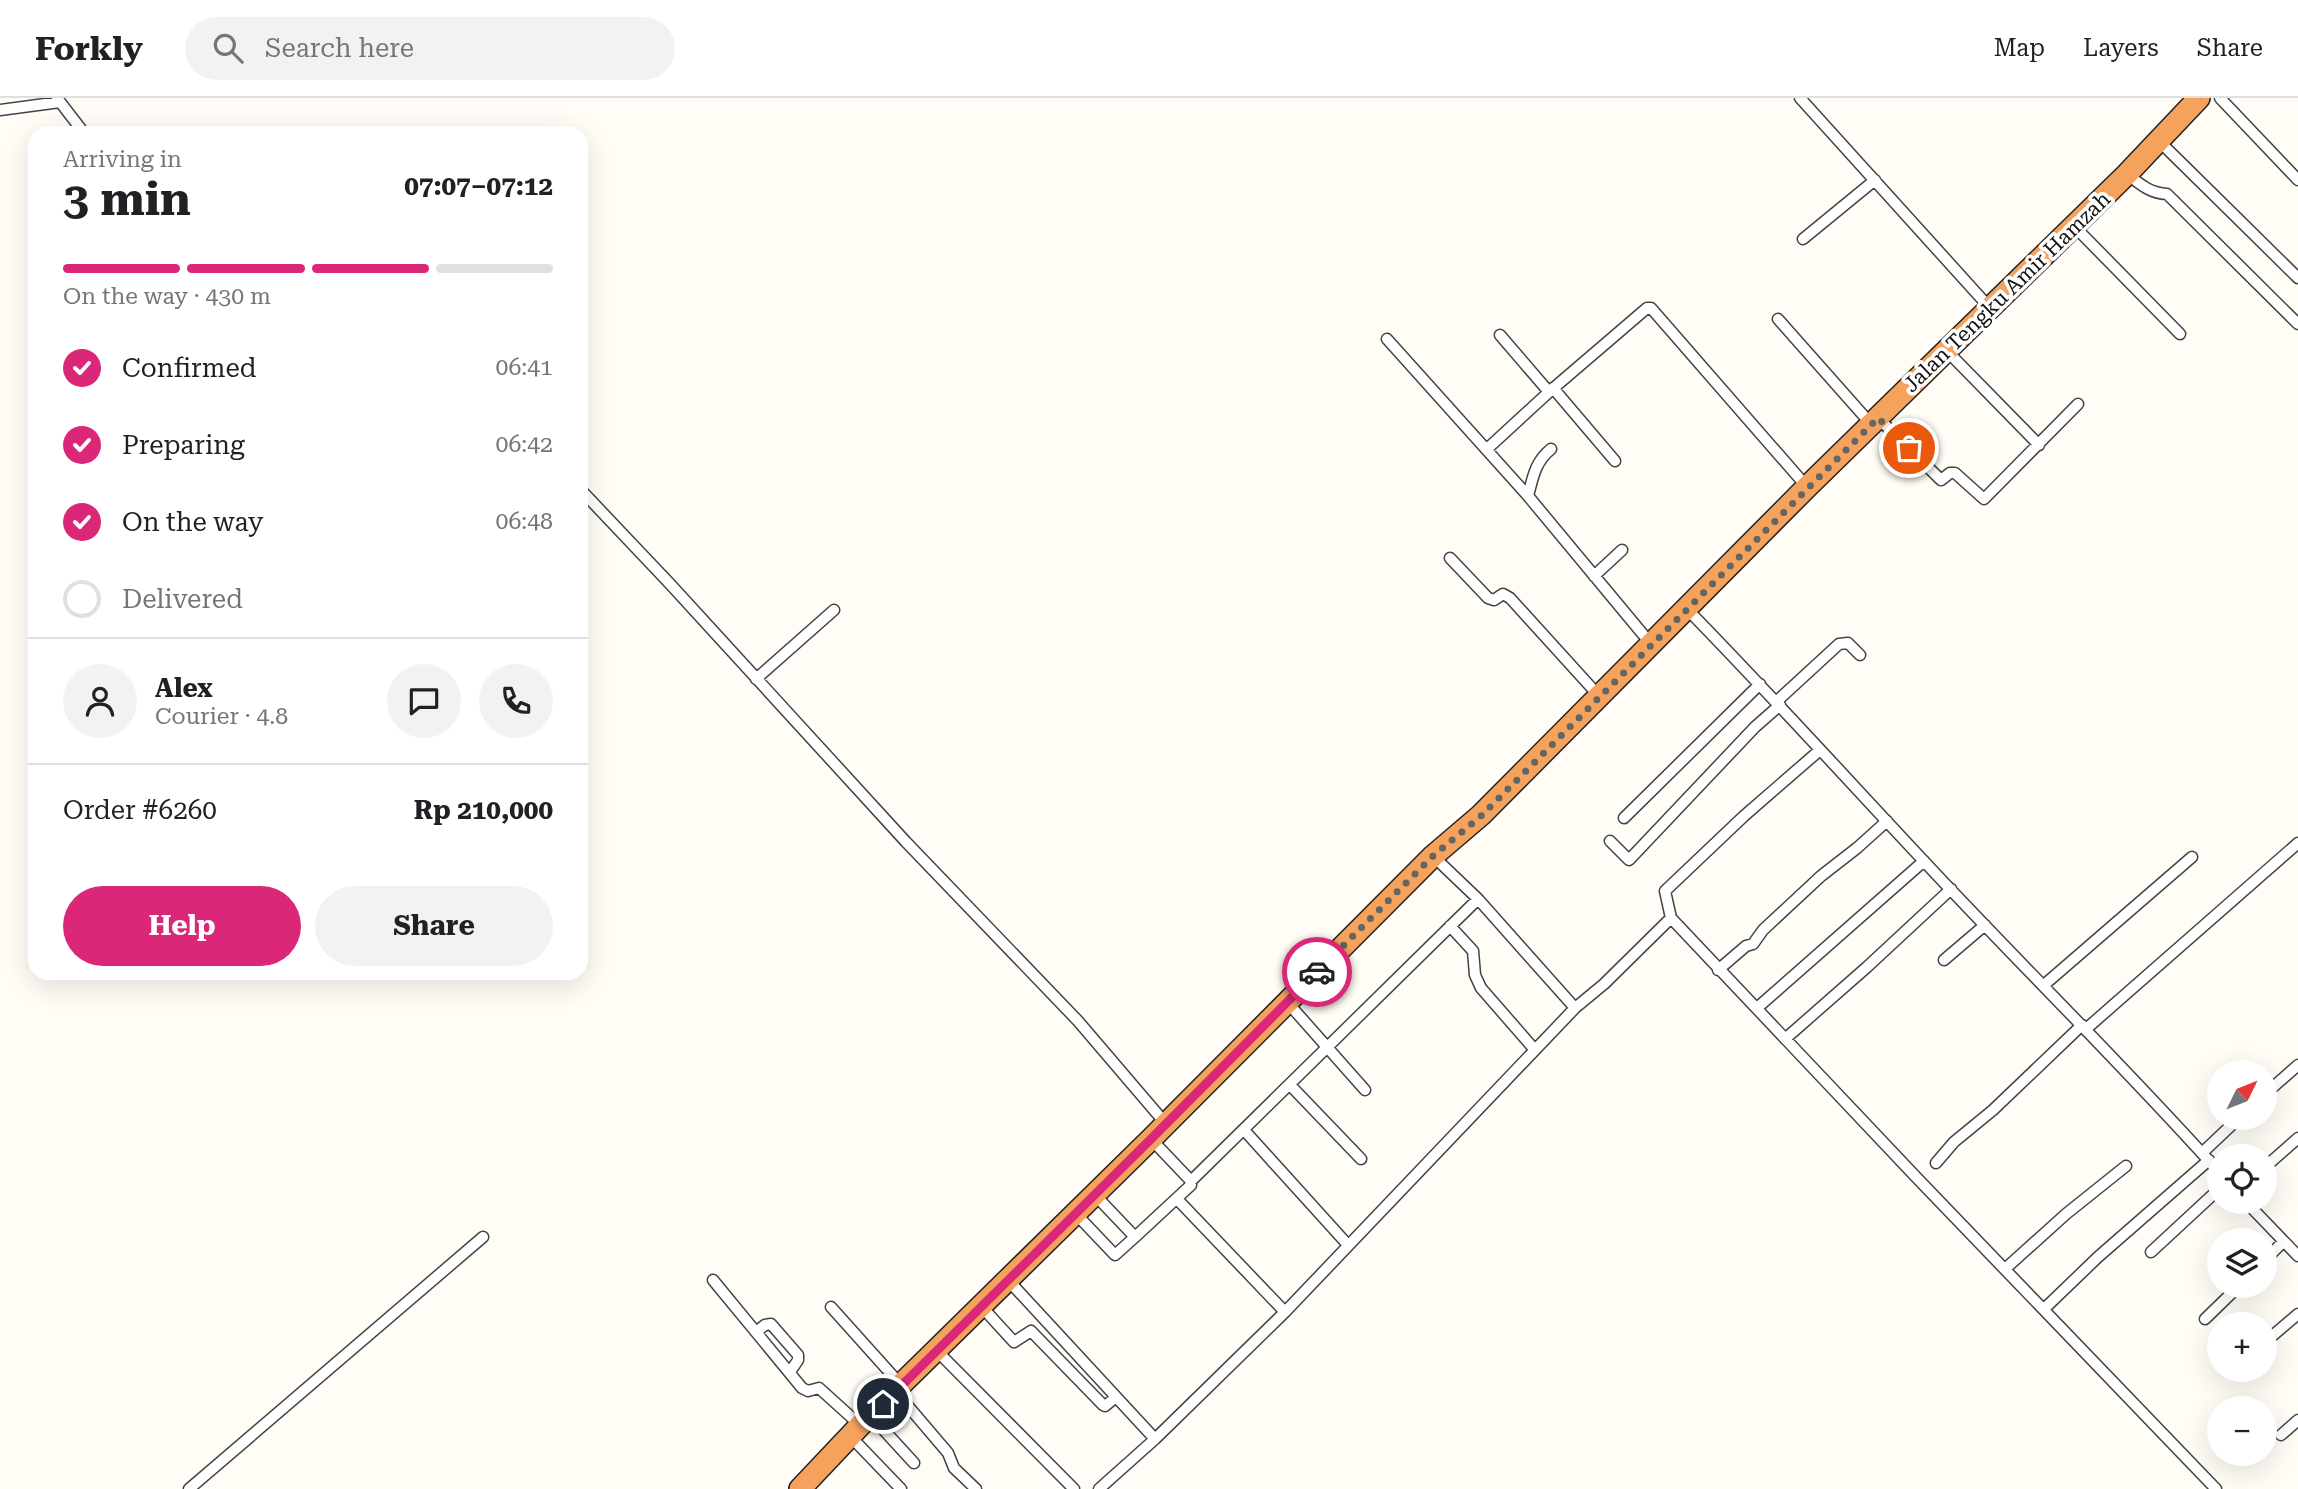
<!DOCTYPE html>
<html lang="en">
<head>
<meta charset="utf-8">
<style>
	body { margin:0; font-family:"Roboto Serif",serif; background:#f2f2f2; color:#202124; height:100vh; display:flex; flex-direction:column; font-size:26px; white-space:nowrap }
	* { box-sizing:border-box; margin:0 }
	p { font-size:23px; color:#757577 }
	.icon { flex:none; width:38px; height:38px; fill:none; stroke:currentColor; stroke-width:2; stroke-linecap:round; stroke-linejoin:round }
	.map { position:relative; flex:1; overflow:hidden }
	.sheet { position:absolute; left:28px; top:28px; width:560px; height:854px; display:flex; flex-direction:column; background:#fff; border-radius:21px; box-shadow:0 7px 28px #0002 }
	.sheet>* { flex:none }
	.needle { width:46px; rotate:47deg }
	.tools { position:absolute; left:2207px; top:962px; display:grid; gap:14px }
	.tools a { display:grid; place-items:center; width:70px; height:70px; border-radius:50%; background:#fff; box-shadow:0 7px 28px #0002; font-size:35px }
	.pin { position:absolute; display:grid; place-items:center; width:60px; height:60px; color:#fff; margin:-30px; border:4px solid #fff; border-radius:50%; box-shadow:0 2px 7px #0007 }
	.courier { position:absolute; display:grid; place-items:center; width:70px; height:70px; margin:-35px; border:5px solid #db2777; border-radius:50%; background:#fff; color:#222; box-shadow:0 2px 9px #0007 }
	.headline em { font-style:normal; font-weight:700 }
	.headline div { display:flex; flex-direction:column-reverse }
	.headline { display:flex; align-items:center; justify-content:space-between; height:119px; padding:0 35px }
	h1 { font-size:46px; font-weight:700; line-height:52px }
	.bar { display:grid; grid-template-columns:repeat(4,1fr); gap:10px 7px; align-content:center; height:84px; padding:0 35px }
	.bar i { height:9px; border-radius:5px; background:#e0e0e0 }
	.bar .active { background:#db2777 }
	.bar p { grid-column:span 4 }
	.line { display:flex; align-items:center; gap:18px; padding:0 35px; border-top:2px solid #e0e0e0 }
	.line div { flex:1 }
	.round { display:grid; place-items:center; flex:none; width:74px; height:74px; border-radius:37px; background:#f2f2f2 }
	ol { padding:0 35px; list-style:none }
	li { display:flex; align-items:center; gap:21px; height:77px }
	li p { margin-inline-start:auto }
	li .icon { padding:7px; border-radius:50%; background:#db2777; color:#fff; stroke-width:4 }
	li:last-child { color:#757577 }
	li i { width:38px; height:38px; border:4px solid #e0e0e0; border-radius:50% }
	.action { display:flex; gap:14px; margin-top:auto; padding:14px 35px }
	.action a { flex:1; height:80px; border-radius:42px; background:#db2777; color:#fff; font-size:28px; font-weight:700; line-height:80px; text-align:center }
	.action a+a { background:#f2f2f2; color:#202124 }
	header { display:flex; align-items:center; gap:42px; box-sizing:border-box; height:98px; padding:0 35px; background:#fff; border-bottom:2px solid #e0e0e0 }
	header strong { font-size:33px }
	nav { display:flex; gap:38px; margin-inline-start:auto; font-size:24px }
	.search { width:490px; height:63px; background:#f2f2f2; display:flex; align-items:center; gap:18px; box-sizing:border-box; padding:0 24px; border-radius:38px; color:#757577; font-size:26px }
	.map>svg:first-child { display:block }
</style>
</head>
<body>
<header>
<strong>Forkly</strong>
<div class="search"><svg class="icon" aria-label="search" viewBox="0 0 24 24"><circle cx="10" cy="10" r="6"/><path d="M15 15l6 6"/></svg>Search here</div>
<nav><a>Map</a><a>Layers</a><a>Share</a></nav>
</header>
<div class="map">
<svg width="2298" height="1391" viewBox="0 0 2298 1391">
	<rect width="100%" height="100%" fill="#fffdf5"/>
	<g fill="none" stroke-linecap="round" stroke-linejoin="round">
		<g stroke="#444" stroke-width="13">
			<path id="street" d="M57 0 84 35
				M1800 0 1989 209
				M2220 0 2298 82
				M0 12 60 4
				M2159 43 2298 180
				M2127 76C2141 87 2150 95 2167 96L2298 226
				M2074 128 2180 236
				M1803 141 1875 82
				M1778 221 1871 326
				M1500 237 1549 294 1647 210H1651L1807 389
				M1387 241 1528 398 1651 546
				M1946 252 2039 347
				M1553 290 1615 363
				M1878 320 1941 382 1950 375H1955L1984 401 2078 306
				M1487 351 1549 294
				M581 392 671 487 906 744 1078 923 1166 1026
				M1528 398C1533 379 1535 364 1551 351
				M1450 460 1488 500 1494 502 1503 496 1510 500 1599 598
				M1594 478 1622 452
				M1686 510C1777 603 1863 699 1952 793 2041 887 2133 978 2219 1074
				M756 581 834 512
				M1777 603 1839 546 1848 545 1860 557
				M1624 720 1760 586
				M1610 743 1629 762 1755 629 1780 607
				M1433 758 1478 801 1575 910 1604 886 1671 820 1916 1079 2216 1391
				M1671 820 1665 793 1744 718 1820 652
				M1450 828 1473 853 1475 877 1481 890 1535 952
				M1944 862 1985 827
				M1718 872 1746 848 1753 846 1763 832 1821 778 1857 750 1887 723
				M2044 887 2192 759
				M1288 905 1365 992
				M1757 910 1924 763
				M2086 931 2298 745
				M1785 941 1867 869 1951 791
				M1290 987 1361 1061
				M2264 997 2298 967
				M1244 1032 1348 1147
				M2202 1055 2239 1020
				M1936 1065 1954 1044 1993 1012 2082 927
				M2264 1070 2298 1040
				M1191 1083 1478 801
				M1095 1097 1135 1139 1191 1087V1083L1151 1041
				M1177 1101 1285 1214
				M2246 1104 2298 1158
				M1076 1116 1115 1157 1135 1139
				M2151 1154 2219 1091
				M2264 1163 2283 1144
				M2005 1171 2066 1116 2126 1068
				M713 1182 802 1290 808 1293 819 1290 861 1328
				M1008 1182 1155 1341
				M981 1208 1014 1244 1031 1233 1103 1307 1105 1308 1116 1299
				M831 1209 901 1287
				M2044 1211 2098 1159 2209 1062
				M2205 1221 2239 1188
				M756 1234 765 1227 771 1226 798 1257V1262L790 1274
				M2264 1245 2298 1216
				M937 1253 1074 1391
				M896 1294 948 1355 954 1370 976 1391
				M870 1317 914 1365
				M2281 1337 2298 1322
				M851 1339 901 1391
				M189 1391 483 1139
				M1099 1391 1155 1341 1285 1214 1575 910"/>
		</g>
		<g stroke="#222" stroke-width="24">
			<path id="highway" d="M800 1391 870 1317 1151 1041 1433 758 1481 717 1807 389 2127 76 2199 0"/>
		</g>
		<use href="#street" stroke="#fff" stroke-width="10"/>
		<use href="#highway" stroke="#f5a25d" stroke-width="21"/>
	</g>
	<g fill="none" stroke-linecap="round" stroke-linejoin="round">
		<path stroke="#646461" stroke-width="7" stroke-dasharray="0 12.6" d="M1317 874 1433 758 1481 718 1878 320 1909 350"/>
		<path stroke="#db2777" stroke-width="9" d="M883 1306 1151 1041 1317 874"/>
	</g>
	<g text-anchor="middle" dominant-baseline="central" stroke-width="7" stroke-linejoin="round" paint-order="stroke">
		<g font-size="21" fill="#111" stroke="#fff">
			<text transform="translate(2007 194) rotate(-44)">Jalan Tengku Amir Hamzah</text>
		</g>
	</g>
</svg>
<div class="tools">
<a><svg class="needle" viewBox="-14 -14 28 28"><path d="M0-13l5 13h-10z" fill="#e53935"/><path d="M0 13l5-13h-10z" fill="#757577"/></svg></a>
<a><svg class="icon" aria-label="locate" viewBox="0 0 24 24"><circle cx="12" cy="12" r="6"/><path d="M12 2v4M12 18v4M2 12h4M18 12h4"/></svg></a>
<a><svg class="icon" aria-label="layers" viewBox="0 0 24 24"><path d="M12 4l9 5-9 5-9-5zM3 14l9 5 9-5"/></svg></a>
<a>+</a>
<a>−</a>
</div>
<div class="pin" style="left:1909px;top:350px;background:#ea580c"><svg class="icon" aria-label="bag" viewBox="0 0 24 24"><path d="M5 8h14l-1 12H6zM9 8a3 3 0 0 1 6 0"/></svg></div>
<div class="pin" style="left:883px;top:1306px;background:#1f2937"><svg class="icon" aria-label="home" viewBox="0 0 24 24"><path d="M3 11l9-7 9 7M6 9v11h12V9"/></svg></div>
<div class="courier" style="left:1317px;top:874px"><svg class="icon" aria-label="car" viewBox="0 0 24 24"><path d="M5 17H2v-5l4-1 3-4h7l3 4 3 1v5h-3M9 17h6M6 11h13"/><circle cx="7" cy="17" r="2"/><circle cx="17" cy="17" r="2"/></svg></div>
<section class="sheet">
<div class="headline"><div><h1>3 min</h1><p>Arriving in</p></div><em>07:07–07:12</em></div>
<div class="bar"><i class="active"></i><i class="active"></i><i class="active"></i><i></i><p>On the way · 430 m</p></div>
<ol>
<li><svg class="icon" aria-label="check" viewBox="0 0 24 24"><path d="M5 12l5 5 9-10"/></svg>Confirmed<p>06:41</p></li>
<li><svg class="icon" aria-label="check" viewBox="0 0 24 24"><path d="M5 12l5 5 9-10"/></svg>Preparing<p>06:42</p></li>
<li><svg class="icon" aria-label="check" viewBox="0 0 24 24"><path d="M5 12l5 5 9-10"/></svg>On the way<p>06:48</p></li>
<li><i></i>Delivered</li>
</ol>
<div class="line" style="height:126px"><a class="round"><svg class="icon" aria-label="person" viewBox="0 0 24 24"><circle cx="12" cy="8" r="4"/><path d="M4 21q1-7 8-7t8 7"/></svg></a><div><b>Alex</b><p>Courier · 4.8</p></div><a class="round"><svg class="icon" aria-label="chat" viewBox="0 0 24 24"><path d="M4 5h16v11H9l-5 4z"/></svg></a><a class="round"><svg class="icon" aria-label="phone" viewBox="0 0 24 24"><path d="M5 4h4l2 5-3 2q2 4 5 5l2-3 5 2v4C11 20 4 13 5 4z"/></svg></a></div>
<div class="line" style="height:91px"><div>Order #6260</div><b>Rp 210,000</b></div>
<div class="action"><a>Help</a><a>Share</a></div>
</section>
</div>
</body>
</html>
